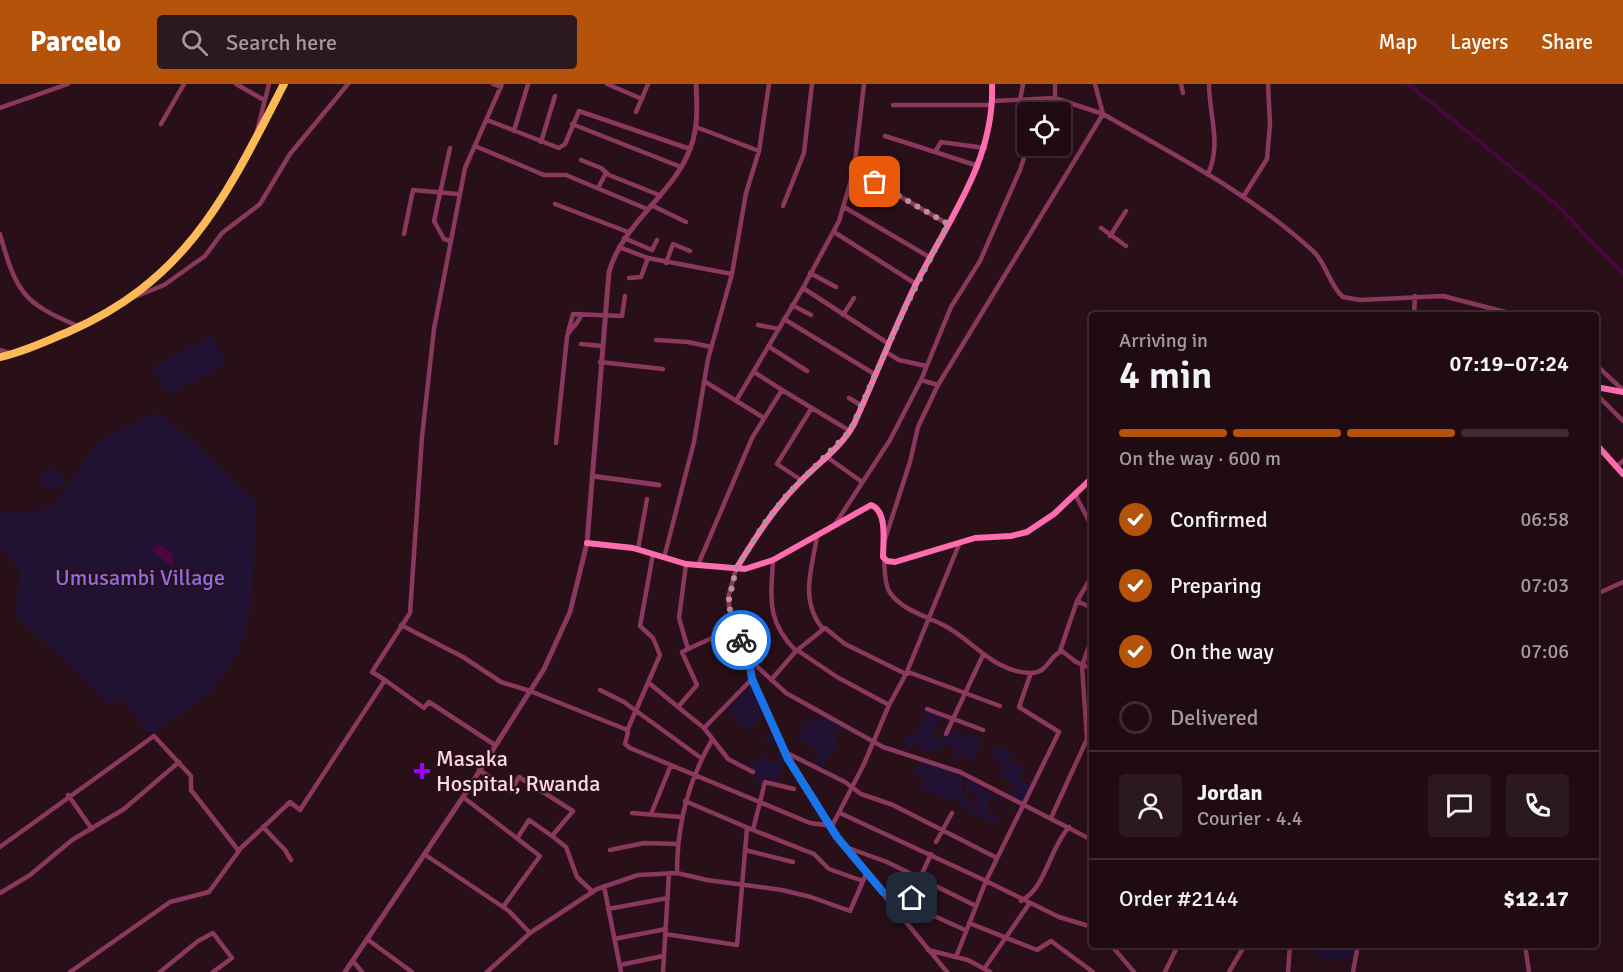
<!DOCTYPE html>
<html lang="en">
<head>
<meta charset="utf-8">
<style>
	body { margin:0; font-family:Signika,sans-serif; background:#2c191f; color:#f1f3f6; height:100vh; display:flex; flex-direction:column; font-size:22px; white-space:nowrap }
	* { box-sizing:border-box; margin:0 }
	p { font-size:20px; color:#a19b9f }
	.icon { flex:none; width:33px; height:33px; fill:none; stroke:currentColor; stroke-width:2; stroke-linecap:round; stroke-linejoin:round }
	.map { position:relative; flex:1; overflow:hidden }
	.details { position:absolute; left:1089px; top:228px; width:510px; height:636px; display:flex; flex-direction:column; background:#1f0b11; border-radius:6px; box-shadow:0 6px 24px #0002,0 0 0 2px #3c2b31 }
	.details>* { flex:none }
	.fabs { position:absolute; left:1017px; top:18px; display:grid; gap:12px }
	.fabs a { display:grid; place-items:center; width:54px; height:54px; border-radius:6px; background:#1f0b11; box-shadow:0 6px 24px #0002,0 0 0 2px #3c2b31; font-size:30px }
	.pin { position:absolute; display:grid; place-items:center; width:51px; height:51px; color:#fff; margin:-26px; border-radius:12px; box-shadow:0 3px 9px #0006 }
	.courier { position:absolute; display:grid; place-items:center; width:60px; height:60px; margin:-30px; border:4px solid #1a73e8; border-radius:50%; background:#fff; color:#222; box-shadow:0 2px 8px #0007 }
	.summary em { font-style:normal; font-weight:600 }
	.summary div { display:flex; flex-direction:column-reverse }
	.summary { display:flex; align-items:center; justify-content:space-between; height:102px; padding:0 30px }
	h1 { font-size:39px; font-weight:600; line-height:45px }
	.bar { display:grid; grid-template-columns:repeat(4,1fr); gap:9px 6px; align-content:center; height:72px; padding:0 30px }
	.bar i { height:8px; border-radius:4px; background:#3c2b31 }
	.bar .on { background:#b45309 }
	.bar p { grid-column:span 4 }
	.line { display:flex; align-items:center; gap:15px; padding:0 30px; border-top:2px solid #3c2b31 }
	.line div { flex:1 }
	.round { display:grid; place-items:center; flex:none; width:63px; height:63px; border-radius:6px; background:#2c191f }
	ol { padding:0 30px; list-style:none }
	li { display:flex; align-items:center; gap:18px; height:66px }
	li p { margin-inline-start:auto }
	li .icon { padding:6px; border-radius:50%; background:#b45309; color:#fff; stroke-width:4 }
	li:last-child { color:#a19b9f }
	li i { width:33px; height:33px; border:3px solid #3c2b31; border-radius:50% }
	header { display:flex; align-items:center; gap:36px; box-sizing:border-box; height:84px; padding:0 30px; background:#b45309; color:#fff }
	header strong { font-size:28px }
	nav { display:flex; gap:33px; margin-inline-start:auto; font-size:21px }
	.search { width:420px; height:54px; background:#2c191f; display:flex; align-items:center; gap:15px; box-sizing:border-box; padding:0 21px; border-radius:6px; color:#a19b9f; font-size:22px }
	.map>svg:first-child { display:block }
</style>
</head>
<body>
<header>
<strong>Parcelo</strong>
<div class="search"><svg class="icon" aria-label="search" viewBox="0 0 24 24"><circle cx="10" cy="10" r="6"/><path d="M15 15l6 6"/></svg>Search here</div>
<nav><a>Map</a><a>Layers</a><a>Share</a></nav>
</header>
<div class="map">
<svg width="1623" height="888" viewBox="0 0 1623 888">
	<rect width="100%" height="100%" fill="#290f17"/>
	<path fill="#211133" d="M210 251 227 279 169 312 152 284Z
		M160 327 257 419 251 526 239 567 208 611 150 651 119 612 109 621 15 530 20 488 0 463V427L28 429 51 423 101 355Z
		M41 395a11 11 0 1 1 22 0a11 11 0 1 1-22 0Z
		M751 603 765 627 748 648 726 625Z
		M927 627 942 632 931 651 943 656 949 646 975 653 982 658 972 681 970 675 960 668 955 677 952 676 956 664 943 660 939 670 933 664 928 669 925 666 920 670 922 661 918 658 914 663 911 662 908 666 905 663 906 652H914Z
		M808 629 810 630 809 637 818 639 823 631 844 642V647L834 645 838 658 822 684 813 681 821 665 810 663 796 654 801 642 813 651 804 641Z
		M773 645 783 666 786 680 775 698 770 697 767 693 762 704 754 700 756 688 745 680 747 678H757L760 670 770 678H775L780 669 777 659 767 663 765 651 768 649 773 652Z
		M999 660 1013 668 1009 677 1027 683 1021 688 1020 696 1031 702 1025 715 1019 720 1008 715 1015 700 999 692 1004 683 992 672Z
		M924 678 964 692 962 701 965 714 974 718 971 721 977 725 978 713 965 705 966 696 968 694 1003 718 1002 721 994 716V712L990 716 987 728 991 730 994 728 998 736 993 739 970 730 955 716 942 714 926 706 922 701 926 694 914 690 918 681Z
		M1323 861H1356L1354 876 1332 875 1328 878 1323 875 1321 879 1317 877 1319 873 1312 871Z"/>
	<path fill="#48083f" d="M159 460 172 468 174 485 152 466Z"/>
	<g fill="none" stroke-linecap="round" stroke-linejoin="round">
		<path stroke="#48083f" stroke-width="4" d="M1408 0 1555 119 1623 190"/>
		<path stroke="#8a385d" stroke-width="4.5" d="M236 0 264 16
			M493 0 501 3
			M607 0 642 15
			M1095 0 1103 30C1176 72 1251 110 1313 167 1327 180 1329 201 1343 213L1360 216 1443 212 1517 231
			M1181 0 1183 9
			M1055 14V0
			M1020 16 1023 0
			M893 21H992
			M0 24 68 0
			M636 28 648 0
			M1032 28 1034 15
			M487 36 559 64 565 60 579 27 690 65
			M161 40 184 0
			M572 40 681 83
			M696 43 759 67
			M257 47 269 0
			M514 47 528 0
			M885 52 935 68 941 58 985 64
			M541 58 555 12
			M475 62 544 91H566L647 125
			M450 64 434 137 444 155 451 157
			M935 68 978 82
			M581 76 601 84 609 91 659 111
			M854 86 948 140
			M1208 90C1222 60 1209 31 1209 0
			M598 104 606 89
			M1243 113 1267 75 1270 40 1268 0
			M555 120 628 148
			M651 121 686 138
			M783 122 804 69 812 0
			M844 123 931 174
			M1101 144 1126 162
			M834 148 916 200
			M0 150C16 207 22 219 78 242
			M404 150 413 106 458 110
			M1110 152 1126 127
			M624 154 652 166 657 156
			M619 163 648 174 641 193 629 194
			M648 174 732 190
			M666 179 673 160 690 167
			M810 189 836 203
			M803 204 889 260
			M132 214 164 201 188 184 205 172 222 149 260 120 290 70 348 0
			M792 221 811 231
			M843 231 854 214
			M1414 231 1415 212
			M784 235 876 291
			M758 241 779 245
			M568 248 573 230 622 232 625 212
			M656 256 688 258 711 263
			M581 260 602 262
			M768 262 807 287
			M0 266 12 270
			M886 268 899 276 926 282
			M600 278 663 285
			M1596 281 1623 306
			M754 288 782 306
			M921 296 938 301
			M704 297 764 334
			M1596 310 1623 337
			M849 314 862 322
			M736 317 803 204 839 137 854 86 864 0
			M556 359 567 253C569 244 579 241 581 230
			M827 373 862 398
			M1617 382 1623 377
			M801 396 777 380 811 325
			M1076 412 1092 443
			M834 442 890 356 921 296 951 223 980 177 1020 86 1028 62
			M817 452C812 485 799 517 823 545
			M885 455 910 378 918 343 938 301 1103 30 1055 14 993 17
			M638 465 647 415
			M664 474 694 358 708 275 732 190 746 109 759 67 769 0
			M884 475C885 485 884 498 889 507 901 527 928 532 947 543 975 559 995 588 1030 589 1048 590 1049 571 1062 567L1076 578 1092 585
			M686 480 679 534 688 565 682 568 697 601 678 623 704 644 728 675 753 688
			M698 481 752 354 782 306 850 347
			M736 485 728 514 730 528 749 575 752 595 788 675 841 759 947 888
			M1601 508 1623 498
			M1077 517 1092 524
			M401 541 463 573 501 598 530 607 625 645 628 648 625 660 630 664 810 739 832 742 864 680 889 621 837 593 797 566
			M688 565 736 543
			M796 567 825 544 845 560 906 590 911 589 1000 622
			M1060 567 1077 517 1092 492
			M750 576 786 609 883 663 960 688 1092 756
			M385 596 424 624 429 618 495 661
			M771 596 796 567C766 537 771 514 773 476
			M649 599 678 623
			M600 606 624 618 701 674
			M889 621 906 590 960 458
			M927 625 983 646
			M704 644 752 595
			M627 647 660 571 653 554 640 542 653 470
			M946 650 983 571
			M785 668 845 698 861 710 893 721 997 774
			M479 686 511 707 519 693 573 727 552 752 566 763 577 793 593 808
			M68 711 92 745
			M463 713 540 772 503 823
			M685 717 753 746 765 698 794 705
			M632 729 681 733
			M840 729 986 797 1059 648 1019 623 1031 589
			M651 730 671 681
			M1051 734 1087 655 1082 582 1092 554
			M263 743 285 766 291 776
			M753 746 814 770 829 785 863 797
			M518 753 529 736 552 752
			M936 758 952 729
			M843 762 887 778 976 822
			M0 763 154 652 191 692V706L238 766
			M610 766 644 759 678 760
			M745 766 793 778
			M424 770 509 827 530 849
			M677 789C677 741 688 697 712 656
			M604 802 621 888
			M0 809 30 791 72 756 124 725 179 678
			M885 809 908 820 931 770
			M1021 817C1046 804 1049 765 1069 743
			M908 820 965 846
			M608 825 668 814
			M969 839 1037 866 1051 857 1093 888
			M665 850 737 861 747 744
			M367 855 412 888
			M614 855 666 845
			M1111 861 1134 888
			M1525 861 1529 888
			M928 866 968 876 990 888
			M956 873 986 797 1059 833 1092 843
			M353 877 362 888
			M620 881 663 872
			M984 885 1029 820
			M70 888 170 818 209 808 241 764 290 718 300 726 385 596 372 588 410 529 422 353 434 245 465 84 502 0
			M160 888 198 857 213 849 232 874 213 888
			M487 888 530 849 597 805 638 791 677 789 707 796 782 806 811 813 850 827 866 790
			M663 888 669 789
			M1165 888 1178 861
			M1229 888 1245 861
			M1288 888 1290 861
			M1353 888 1358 861"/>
		<path stroke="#8a385d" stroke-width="5" d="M592 392 659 401
			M345 888 463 713 544 585 570 528 587 459 609 188C624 135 679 108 693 56 698 38 697 18 696 0"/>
		<path stroke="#ff6db1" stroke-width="6" d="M1596 303 1623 308
			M1596 360 1623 390
			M587 459 633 464 686 480 745 485 773 476 871 421C888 427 883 459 883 473L887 477 895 478 975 454 1011 452 1027 448 1054 430 1092 394
			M736 485C755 454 774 424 800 398 818 379 841 364 854 340 875 294 893 247 915 202 948 136 995 77 992 0"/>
		<path stroke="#fcb957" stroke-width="8" d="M0 273C24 268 46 257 68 248 189 195 227 110 284 0"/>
	</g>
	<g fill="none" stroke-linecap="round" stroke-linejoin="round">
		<path stroke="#b4909d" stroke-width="6" stroke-dasharray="0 10.8" d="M741 556 728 520 736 485 764 440 786 412 850 347 905 224 948 140 875 98"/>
		<path stroke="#1a73e8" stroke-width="8" d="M741 556 749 575 752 595 788 675 837 753 883 808 908 820 912 814"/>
	</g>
	<path fill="#9c02ff" stroke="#290f17" stroke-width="2" d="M419 678h6v6h6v6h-6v6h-6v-6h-6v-6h6z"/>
	<g text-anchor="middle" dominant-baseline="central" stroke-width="4.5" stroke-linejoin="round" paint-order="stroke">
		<g font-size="22" fill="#8d6ce8" stroke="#290f17">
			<text x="140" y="493">Umusambi Village</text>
		</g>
		<g font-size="22" fill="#ffd6e5" stroke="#290f17" text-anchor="start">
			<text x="436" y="674">Masaka<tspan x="436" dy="25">Hospital, Rwanda</tspan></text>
		</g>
	</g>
</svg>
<div class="fabs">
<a><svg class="icon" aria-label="locate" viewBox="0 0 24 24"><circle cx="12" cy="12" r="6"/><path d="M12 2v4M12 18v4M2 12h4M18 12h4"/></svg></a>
</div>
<div class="pin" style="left:875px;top:98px;background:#ea580c"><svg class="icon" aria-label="bag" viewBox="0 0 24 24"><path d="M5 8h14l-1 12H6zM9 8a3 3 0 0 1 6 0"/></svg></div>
<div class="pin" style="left:912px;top:814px;background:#1f2937"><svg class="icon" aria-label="home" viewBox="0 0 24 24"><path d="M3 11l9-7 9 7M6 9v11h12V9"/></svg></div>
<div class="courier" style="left:741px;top:556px"><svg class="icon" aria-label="bike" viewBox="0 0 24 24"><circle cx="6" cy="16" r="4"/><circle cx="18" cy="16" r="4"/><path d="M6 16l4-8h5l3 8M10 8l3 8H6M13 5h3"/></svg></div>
<section class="details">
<div class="summary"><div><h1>4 min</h1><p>Arriving in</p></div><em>07:19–07:24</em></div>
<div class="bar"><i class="on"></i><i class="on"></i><i class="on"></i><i></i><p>On the way · 600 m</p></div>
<ol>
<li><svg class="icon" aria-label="check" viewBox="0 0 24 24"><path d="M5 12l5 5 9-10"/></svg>Confirmed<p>06:58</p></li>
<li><svg class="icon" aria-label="check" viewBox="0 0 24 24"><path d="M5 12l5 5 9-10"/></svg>Preparing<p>07:03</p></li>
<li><svg class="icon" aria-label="check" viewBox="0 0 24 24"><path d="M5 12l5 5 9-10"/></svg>On the way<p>07:06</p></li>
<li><i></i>Delivered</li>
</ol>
<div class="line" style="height:108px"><a class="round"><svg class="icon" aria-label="person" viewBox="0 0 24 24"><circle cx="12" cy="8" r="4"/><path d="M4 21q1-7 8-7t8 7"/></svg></a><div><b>Jordan</b><p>Courier · 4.4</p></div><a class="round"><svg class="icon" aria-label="chat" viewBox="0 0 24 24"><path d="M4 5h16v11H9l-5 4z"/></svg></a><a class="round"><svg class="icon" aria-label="phone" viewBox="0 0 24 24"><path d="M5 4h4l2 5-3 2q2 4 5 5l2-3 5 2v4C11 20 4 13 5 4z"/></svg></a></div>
<div class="line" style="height:78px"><div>Order #2144</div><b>$12.17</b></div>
</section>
</div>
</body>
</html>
